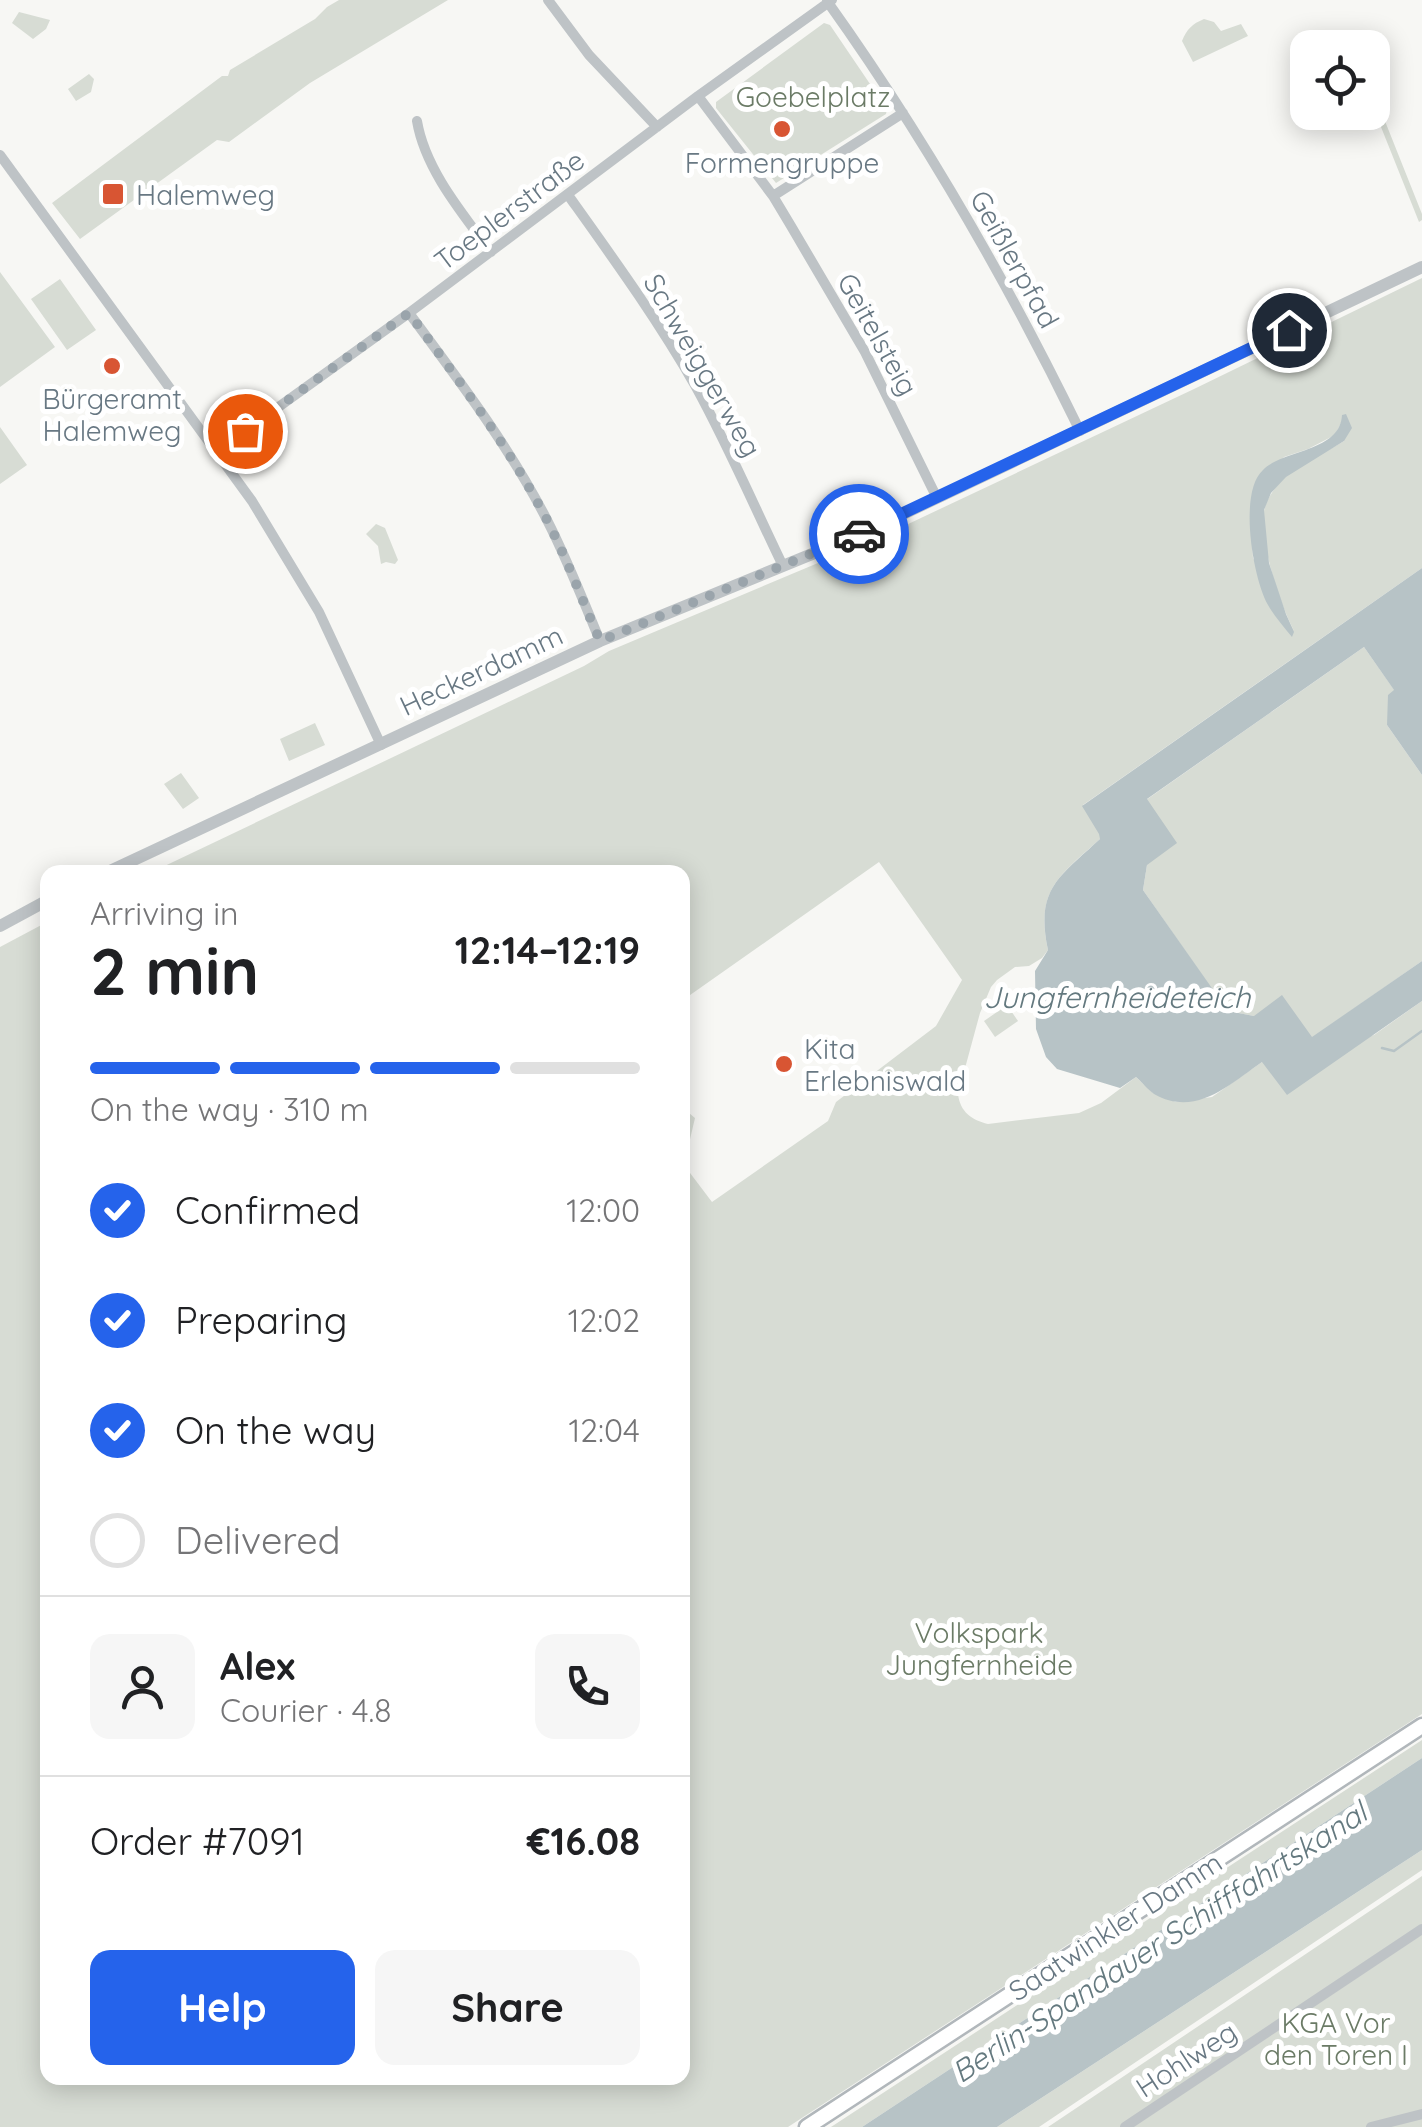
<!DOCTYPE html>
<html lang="en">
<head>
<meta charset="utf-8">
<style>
	body { margin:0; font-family:Quicksand,sans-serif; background:#f6f6f6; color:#202124; height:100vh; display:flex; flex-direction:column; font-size:38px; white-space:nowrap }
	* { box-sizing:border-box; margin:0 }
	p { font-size:32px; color:#757577 }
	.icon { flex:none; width:55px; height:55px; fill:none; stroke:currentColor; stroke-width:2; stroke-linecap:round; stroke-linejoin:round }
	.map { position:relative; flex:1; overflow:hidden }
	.side { position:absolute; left:40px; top:865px; width:650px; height:1220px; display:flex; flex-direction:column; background:#fff; border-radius:20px; box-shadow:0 5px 25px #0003 }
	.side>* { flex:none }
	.tools { position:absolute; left:1290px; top:30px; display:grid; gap:20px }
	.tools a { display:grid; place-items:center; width:100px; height:100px; border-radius:20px; background:#fff; box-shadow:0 5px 25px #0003; font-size:50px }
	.pin { position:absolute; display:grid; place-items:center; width:85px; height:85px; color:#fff; margin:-42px; border:5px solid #fff; border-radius:50%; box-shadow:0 2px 10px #0007 }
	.courier { position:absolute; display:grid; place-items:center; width:100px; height:100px; margin:-50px; border:8px solid #2563eb; border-radius:50%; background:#fff; color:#222; box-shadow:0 2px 12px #0007 }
	.headline em { font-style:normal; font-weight:700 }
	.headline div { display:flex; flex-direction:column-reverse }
	.headline { display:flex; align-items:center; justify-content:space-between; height:170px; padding:0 50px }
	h1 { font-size:65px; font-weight:700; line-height:75px }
	.bar { display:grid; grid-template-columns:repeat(4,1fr); gap:15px 10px; align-content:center; height:120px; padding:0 50px }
	.bar i { height:12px; border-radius:8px; background:#e0e0e0 }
	.bar .current { background:#2563eb }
	.bar p { grid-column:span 4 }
	.line { display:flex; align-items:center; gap:25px; padding:0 50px; border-top:2px solid #e0e0e0 }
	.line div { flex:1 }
	.round { display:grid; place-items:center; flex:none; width:105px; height:105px; border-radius:20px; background:#f6f6f6 }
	ol { padding:0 50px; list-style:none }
	li { display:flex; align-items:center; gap:30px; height:110px }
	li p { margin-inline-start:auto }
	li .icon { padding:10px; border-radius:50%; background:#2563eb; color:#fff; stroke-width:4 }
	li:last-child { color:#757577 }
	li i { width:55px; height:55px; border:5px solid #e0e0e0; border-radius:50% }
	.cta { display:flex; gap:20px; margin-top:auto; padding:20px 50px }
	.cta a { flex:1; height:115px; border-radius:20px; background:#2563eb; color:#fff; font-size:40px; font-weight:700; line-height:115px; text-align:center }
	.cta a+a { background:#f6f6f6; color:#202124 }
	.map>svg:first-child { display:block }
</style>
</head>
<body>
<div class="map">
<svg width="1422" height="2127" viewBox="0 0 1422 2127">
	<rect width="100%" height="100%" fill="#f7f7f4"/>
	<path fill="#d7dcd4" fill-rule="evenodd" d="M339 0H448L310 83 229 142 217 140 80 239 52 203 222 76H228L230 70 315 19 327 7Z
		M19 12 50 20 46 29 33 39 12 23Z
		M1204 19 1214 22 1221 31 1241 24 1248 36 1193 62 1182 41C1187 29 1192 24 1204 19Z
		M824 23 830 25 887 109 886 114 776 183 716 108V102Z
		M89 74 94 79 91 92 76 101 68 89Z
		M1373 91 1422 214V220L1419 222 1373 107Z
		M0 272 55 347 0 387Z
		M1422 278V568L1083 805 1100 834V839C1059 876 1035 890 1048 950L1042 958 1029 966 1015 967 997 980 991 987 980 1013 958 1094C960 1112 972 1120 988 1124L1079 1113 1101 1103 1136 1077 1153 1093 1176 1102 1212 1097 1262 1062 1374 1035 1422 1001V1714L788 2127H0V947L47 922 48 2078H682L683 1108 695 1118 684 1165 712 1202 828 1121 836 1102 936 1026 962 980 879 862 683 1000 682 872H152L584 666 609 651 887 534 1194 389ZM1341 423 1344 441C1326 452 1300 464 1284 478 1276 486 1266 499 1264 511 1260 544 1279 602 1294 631L1253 558 1250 508 1284 457 1308 449 1335 435Z
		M60 279 96 330 67 350 31 299Z
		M0 427 27 465 0 484Z
		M376 524 385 528 398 560 395 564 386 562 381 564 378 546 366 534Z
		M1364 647 1395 691 1387 725 1422 775V961L1312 1038 1254 1016 1227 1011 1143 890 1147 865 1146 800Z
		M315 723 325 745 289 761 280 739Z
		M181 773 199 798 183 809 164 784Z
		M1007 1005 1018 1021 995 1037 984 1021Z
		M1422 1740V1758L862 2127H831Z
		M1422 1850V1870L1039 2127H997Z
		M1422 1876V2127H1048L1063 2117Z"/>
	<path fill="#b7c3c6" d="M1346 414 1352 428 1344 441 1286 477 1271 493 1264 510 1269 563 1286 614 1294 632 1292 637C1284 627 1274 616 1268 605 1253 579 1238 492 1263 470 1284 449 1340 452 1342 415Z
		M1422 568V775L1387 725 1388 695 1394 690 1364 647 1147 799 1177 843 1147 865 1143 890 1228 1011 1254 1016 1282 995 1312 1037 1422 961V1001L1287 1095 1262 1062C1230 1084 1196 1118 1154 1094 1148 1090 1142 1082 1136 1077L1120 1088 1057 1069 1046 1057 1036 1029 1035 971 1048 950C1035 889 1059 877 1100 839L1099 834 1082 806Z
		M1422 1758V1850L997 2127H862Z"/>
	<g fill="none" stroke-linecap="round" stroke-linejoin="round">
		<path stroke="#b7c3c6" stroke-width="2.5" d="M1382 1048 1394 1051 1422 1031"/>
		<g stroke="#b1b7bb" stroke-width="19">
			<path id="secondary" d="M807 2127 1422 1726"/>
		</g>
		<path stroke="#bec3c6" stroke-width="10" d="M548 0 589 55 657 127
			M827 1C925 138 1006 279 1080 431
			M698 96 773 196 791 226 865 352 937 498
			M417 121C425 169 462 213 491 252
			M0 155 252 501 319 612 381 745
			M568 195C613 258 658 320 696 387 728 445 754 506 783 566
			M773 196 903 113
			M409 313C458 379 509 446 547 520 567 559 583 600 600 641
			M216 452 409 313 698 96 832 0
			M1125 2127 1422 1929
			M1371 2127 1422 2114"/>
		<path stroke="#bec3c6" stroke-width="12" d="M108 872 600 641 861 534 1422 267
			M0 926 48 900"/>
		<use href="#secondary" stroke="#fff" stroke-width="14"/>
	</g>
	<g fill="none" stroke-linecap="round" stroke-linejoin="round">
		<path stroke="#9aa4ab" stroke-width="10" stroke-dasharray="0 18" d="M245 431 409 313C458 379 509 447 547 520 567 559 582 600 600 641L859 534"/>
		<path stroke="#2563eb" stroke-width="12" d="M859 534 1289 330"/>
	</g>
	<g fill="#d85533" stroke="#fff" stroke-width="4">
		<circle cx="782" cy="129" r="10"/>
		<rect x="101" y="182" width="24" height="24" rx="5"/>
		<circle cx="112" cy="366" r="10"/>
		<circle cx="784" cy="1064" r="10"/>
	</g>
	<g text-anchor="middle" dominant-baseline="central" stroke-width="10" stroke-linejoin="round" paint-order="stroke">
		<g font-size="28" fill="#6b7b66" stroke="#fff">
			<text x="813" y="96">Goebelplatz</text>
			<text x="979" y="1632">Volkspark<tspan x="979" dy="32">Jungfernheide</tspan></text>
			<text x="1336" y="2022">KGA Vor<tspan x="1336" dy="32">den Toren I</tspan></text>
		</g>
		<g font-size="28" fill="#687883" stroke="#fff">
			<text x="782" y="162">Formengruppe</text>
			<text x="136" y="194" text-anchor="start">Halemweg</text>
			<text x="112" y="398">Bürgeramt<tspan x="112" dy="32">Halemweg</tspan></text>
			<text x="804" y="1048" text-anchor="start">Kita<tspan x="804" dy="32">Erlebniswald</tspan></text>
		</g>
		<g font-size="28" fill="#687883" stroke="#fff">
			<text transform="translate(509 210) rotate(-37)">Toeplerstraße</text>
			<text transform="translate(1015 259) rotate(61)">Geißlerpfad</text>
			<text transform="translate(878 334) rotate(61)">Geitelsteig</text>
			<text transform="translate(703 365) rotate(60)">Schweiggerweg</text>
			<text transform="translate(481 670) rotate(-25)">Heckerdamm</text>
			<text transform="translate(1115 1926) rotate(-33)">Saatwinkler Damm</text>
			<text transform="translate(1186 2059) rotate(-33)">Hohlweg</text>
		</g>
		<g font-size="30" font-style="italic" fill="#64797f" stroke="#fff">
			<text x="1117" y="997">Jungfernheideteich</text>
			<text transform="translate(1159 1942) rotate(-33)">Berlin-Spandauer Schifffahrtskanal</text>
		</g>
	</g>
</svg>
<div class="tools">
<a><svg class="icon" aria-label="locate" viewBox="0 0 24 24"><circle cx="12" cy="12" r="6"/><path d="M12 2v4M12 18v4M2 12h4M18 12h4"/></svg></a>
</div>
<div class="pin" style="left:245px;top:431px;background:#ea580c"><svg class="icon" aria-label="bag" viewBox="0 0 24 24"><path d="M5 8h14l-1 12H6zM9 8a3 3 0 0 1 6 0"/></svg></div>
<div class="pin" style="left:1289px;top:330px;background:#1f2937"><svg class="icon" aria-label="home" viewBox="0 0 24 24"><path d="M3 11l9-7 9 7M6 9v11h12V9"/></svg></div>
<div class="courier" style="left:859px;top:534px"><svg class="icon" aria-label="car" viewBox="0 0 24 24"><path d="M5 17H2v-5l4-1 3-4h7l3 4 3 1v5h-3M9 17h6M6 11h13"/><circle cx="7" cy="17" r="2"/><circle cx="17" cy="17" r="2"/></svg></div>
<section class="side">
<div class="headline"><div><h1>2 min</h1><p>Arriving in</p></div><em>12:14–12:19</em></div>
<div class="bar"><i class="current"></i><i class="current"></i><i class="current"></i><i></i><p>On the way · 310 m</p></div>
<ol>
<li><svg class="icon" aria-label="check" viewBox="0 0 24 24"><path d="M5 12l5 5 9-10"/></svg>Confirmed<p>12:00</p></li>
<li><svg class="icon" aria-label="check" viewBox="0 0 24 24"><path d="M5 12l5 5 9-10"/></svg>Preparing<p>12:02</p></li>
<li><svg class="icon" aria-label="check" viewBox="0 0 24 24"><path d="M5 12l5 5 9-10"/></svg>On the way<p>12:04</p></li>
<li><i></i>Delivered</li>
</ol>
<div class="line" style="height:180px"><a class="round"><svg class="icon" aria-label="person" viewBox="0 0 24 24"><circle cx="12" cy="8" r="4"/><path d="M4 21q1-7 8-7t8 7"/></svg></a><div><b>Alex</b><p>Courier · 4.8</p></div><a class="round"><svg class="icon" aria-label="phone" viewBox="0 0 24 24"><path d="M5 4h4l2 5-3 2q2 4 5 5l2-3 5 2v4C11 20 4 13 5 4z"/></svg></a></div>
<div class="line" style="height:130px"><div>Order #7091</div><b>€16.08</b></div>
<div class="cta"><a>Help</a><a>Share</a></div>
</section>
</div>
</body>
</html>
